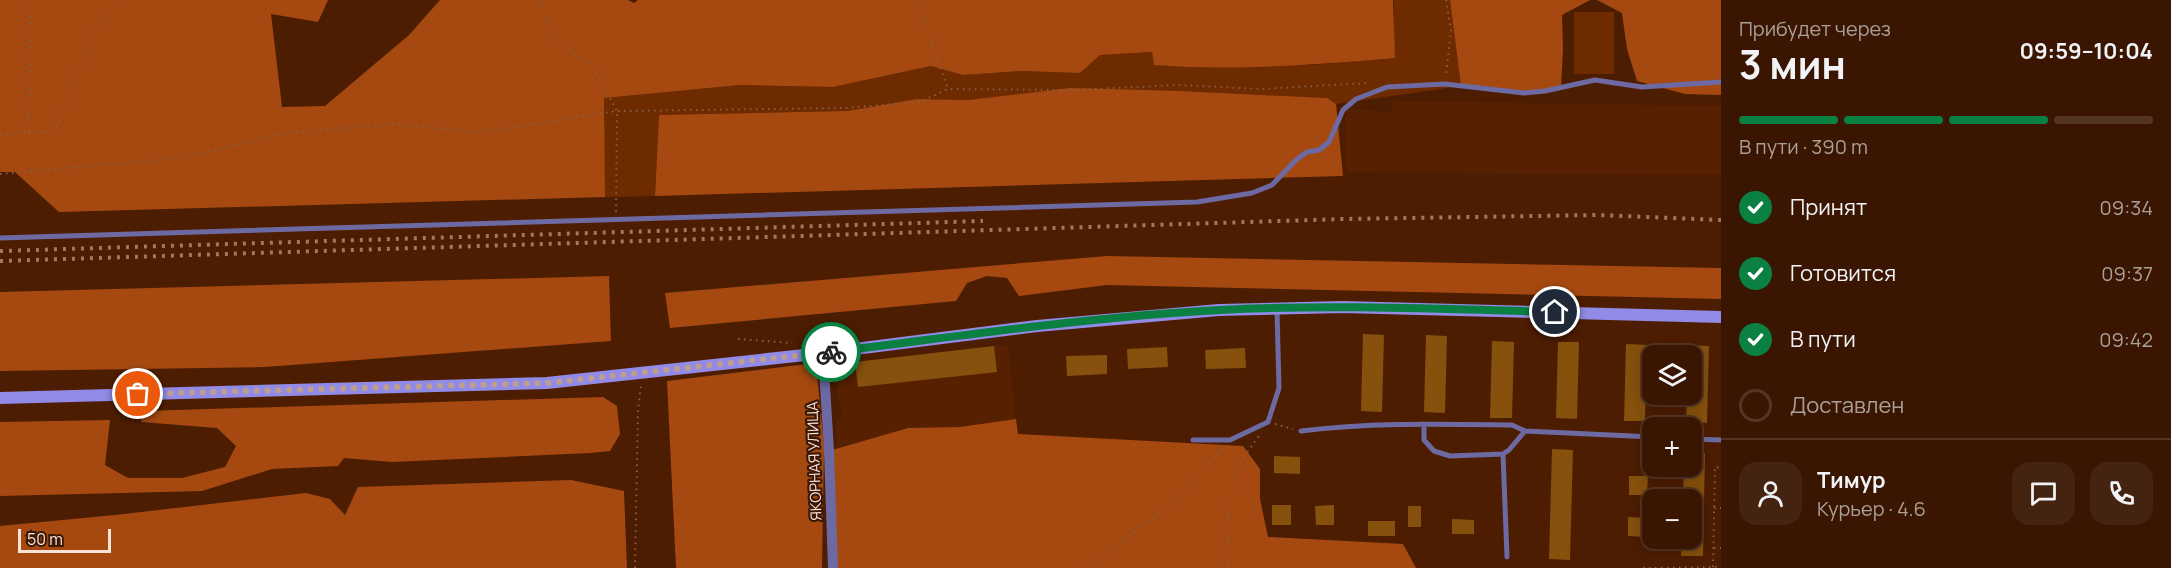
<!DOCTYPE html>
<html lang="ru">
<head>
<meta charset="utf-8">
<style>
	body { margin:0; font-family:Manrope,sans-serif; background:#452311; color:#f1f3f6; height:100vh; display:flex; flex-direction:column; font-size:22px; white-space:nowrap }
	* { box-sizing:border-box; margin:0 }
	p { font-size:20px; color:#ab9f99 }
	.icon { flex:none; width:33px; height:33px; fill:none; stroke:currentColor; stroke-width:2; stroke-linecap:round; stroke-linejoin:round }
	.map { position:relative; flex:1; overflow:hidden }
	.drawer { display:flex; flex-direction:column; background:#3a1602; width:450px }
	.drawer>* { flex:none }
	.controls { position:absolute; left:1642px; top:345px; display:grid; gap:12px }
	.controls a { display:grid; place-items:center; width:60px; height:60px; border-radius:12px; background:#3a1602; box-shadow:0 3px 15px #0003,0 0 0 2px #543524; font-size:30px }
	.scale { position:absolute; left:18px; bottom:15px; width:93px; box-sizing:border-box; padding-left:6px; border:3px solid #fce3d8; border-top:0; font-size:16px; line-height:21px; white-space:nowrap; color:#fce3d8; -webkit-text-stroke:4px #3b1806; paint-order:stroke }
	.pin { position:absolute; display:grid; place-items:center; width:51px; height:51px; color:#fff; margin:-26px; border:3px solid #fff; border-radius:50%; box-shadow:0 2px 6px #0007 }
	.courier { position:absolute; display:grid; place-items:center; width:60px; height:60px; margin:-30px; border:4px solid #0b8043; border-radius:50%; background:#fff; color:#222; box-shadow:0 2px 8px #0007 }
	.headline em { font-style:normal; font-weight:700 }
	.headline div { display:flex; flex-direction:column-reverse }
	.headline { display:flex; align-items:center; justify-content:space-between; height:102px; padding:0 18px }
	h1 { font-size:39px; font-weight:700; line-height:45px }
	.bar { display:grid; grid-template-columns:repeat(4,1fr); gap:9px 6px; align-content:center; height:72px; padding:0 18px }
	.bar i { height:8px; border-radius:4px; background:#543524 }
	.bar .on { background:#0b8043 }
	.bar p { grid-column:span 4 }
	.line { display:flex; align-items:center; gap:15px; padding:0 18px; border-top:2px solid #543524 }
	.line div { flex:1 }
	.round { display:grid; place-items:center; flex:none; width:63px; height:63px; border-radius:18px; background:#452311 }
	ol { padding:0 18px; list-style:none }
	li { display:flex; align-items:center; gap:18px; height:66px }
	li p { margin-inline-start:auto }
	li .icon { padding:6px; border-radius:50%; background:#0b8043; color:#fff; stroke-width:4 }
	li:last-child { color:#ab9f99 }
	li i { width:33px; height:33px; border:3px solid #543524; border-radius:50% }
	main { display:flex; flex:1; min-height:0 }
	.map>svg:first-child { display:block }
</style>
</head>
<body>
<main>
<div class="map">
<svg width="1721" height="568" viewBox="0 0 1721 568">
	<rect width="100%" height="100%" fill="#4d1d02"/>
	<path fill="#572101" d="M1393 101 1721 106V175L1347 172 1345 119 1349 109 1390 112Z
		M1008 345 1016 419 959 427 908 428 836 449V423L842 418 837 391 838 376 844 365 855 362Z"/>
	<path fill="#6f2b00" d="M1394 0H1450L1461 86 1336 104 1327 98 1180 91 969 100 917 99 848 111 659 115 655 196 605 197 603 98 740 85 833 87 931 66 963 75 1022 71 1080 73 1100 55 1152 52 1154 65H1312L1394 58Z
		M1574 12H1614V74H1574Z"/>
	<path fill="#a54911" d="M0 0H328L318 22 271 14 282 107 325 106 409 35 440 0H628L634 3 638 0H1393L1395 58C1315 65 1235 71 1154 65L1152 52 1100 55 1080 73 1022 71 963 75 931 66 833 87 740 85 604 98 605 197 59 212 15 172H0Z
		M1450 0H1590L1562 15 1563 49 1561 88 1513 92 1461 86Z
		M1597 0H1721V95L1685 94 1637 81 1627 49 1622 13Z
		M1070 88 1180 91 1327 98 1336 104 1343 176 655 196 659 115 848 111 917 99 969 100Z
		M1107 256 1721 268V299L1107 285 1019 296 1007 278 987 276 967 283 956 301 670 328 665 293Z
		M609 276 611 341 265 367 0 371V292Z
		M816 363 824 447 822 568H676L667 381Z
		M603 397 617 406 620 434 610 451 590 453 392 462 344 458 338 466 272 469 202 491 0 496V422L110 420 105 465 128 478H182L225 467 236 446 217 428 141 422 144 411Z
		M1016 419 1018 434 1243 446 1260 469V499L1268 537 1403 544 1416 568H833L829 451 908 428 960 427Z
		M571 480 624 491 627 568H0V526L115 515 306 493 330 499 345 515 358 487Z"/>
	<path fill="#85510d" d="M1363 334 1384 335 1382 412 1361 411Z
		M1426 335 1447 336 1445 413 1424 412Z
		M1492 341 1514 342 1512 418H1490Z
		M1558 342H1579L1577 419 1556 418Z
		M1626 344 1647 345 1645 421H1624Z
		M1688 345 1709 346 1707 423 1686 422 1687 394H1692V356H1688Z
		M994 346 997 372 858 387 855 362Z
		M1167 347 1168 367 1128 369 1127 349Z
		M1245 348 1246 368 1206 369 1205 350Z
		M1107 355V374L1067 376 1066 356Z
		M1552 449 1573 450 1570 560 1549 559Z
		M1692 453H1705L1703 556H1681L1682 538H1692V500H1683L1684 466H1692Z
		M1274 456 1300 457V474L1274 473Z
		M1629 476H1648L1647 495H1629Z
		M1272 505H1291V525H1272Z
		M1334 505V525H1316L1315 506Z
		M1408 506H1421V527H1408Z
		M1628 517 1647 518V537L1628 536Z
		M1452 519 1474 520V534H1452Z
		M1368 521H1395V536H1368Z"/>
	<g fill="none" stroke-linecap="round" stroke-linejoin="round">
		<path stroke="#875f49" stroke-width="2" stroke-dasharray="1.5 4.5" stroke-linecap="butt" d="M540 0 552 38 592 65 617 111 616 212
			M916 0 948 89
			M1446 0 1451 31 1446 74
			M29 133 55 131 96 27 118 0
			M0 134 29 133 31 0
			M0 174 188 157 281 134 390 124 481 132 617 111 845 108 920 102 948 89 1071 90 1180 85 1260 89 1370 83
			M738 339 792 343
			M1275 424 1293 429
			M1714 508H1721
			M1714 548H1721
			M1713 567 1715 467 1721 468
			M635 568 638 410 641 385
			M1086 568 1177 500 1222 449
			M1227 568 1228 520 1236 468 1259 436
			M1643 568 1721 567"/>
		<path stroke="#6d6aa3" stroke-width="5" d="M0 238 1197 202 1252 193 1272 185 1296 160 1307 152 1319 150 1329 142 1343 110 1356 99 1387 87 1445 84 1524 93 1545 91 1595 80 1642 87 1721 82
			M1424 424V440L1434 451 1450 456 1503 454 1509 450 1525 431
			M1301 431C1371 422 1442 424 1512 425L1525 431 1653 437
			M1692 439 1721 440
			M1193 440H1230L1268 422 1279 388 1277 310
			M1503 454 1507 557"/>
		<path stroke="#6d6aa3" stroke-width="10" d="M823 353 829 451 833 568"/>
		<path stroke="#918ae6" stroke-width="12" d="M0 398 547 383 823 353 1037 326 1219 310 1342 307 1721 317"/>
		<path stroke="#9f7966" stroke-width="4" stroke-dasharray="3 6" stroke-linecap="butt" d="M0 251 983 221
			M0 261 1344 219 1598 215 1721 220"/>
	</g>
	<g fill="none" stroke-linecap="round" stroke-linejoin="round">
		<path stroke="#bf9e8d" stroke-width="6" stroke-dasharray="0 10.8" d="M138 394 547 383 831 352"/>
		<path stroke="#0b8043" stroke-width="8" d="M831 352C961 336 1089 317 1220 310 1331 304 1443 309 1555 312"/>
	</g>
	<g text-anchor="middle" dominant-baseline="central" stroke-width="4.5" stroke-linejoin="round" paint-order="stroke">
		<g font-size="15" fill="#fce3d8" stroke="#3b1806">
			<text transform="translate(814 461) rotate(-92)">ЯКОРНАЯ УЛИЦА</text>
		</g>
	</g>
</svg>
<div class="controls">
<a><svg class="icon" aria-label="layers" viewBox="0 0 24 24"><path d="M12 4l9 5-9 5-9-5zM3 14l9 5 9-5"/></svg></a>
<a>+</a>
<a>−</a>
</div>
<div class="scale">50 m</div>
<div class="pin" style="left:138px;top:394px;background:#ea580c"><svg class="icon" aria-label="bag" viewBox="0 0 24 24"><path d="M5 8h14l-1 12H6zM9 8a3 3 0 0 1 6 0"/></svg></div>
<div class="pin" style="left:1555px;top:312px;background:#1f2937"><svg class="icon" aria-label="home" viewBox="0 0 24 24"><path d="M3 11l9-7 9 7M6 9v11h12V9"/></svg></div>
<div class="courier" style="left:831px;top:352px"><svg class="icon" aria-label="bike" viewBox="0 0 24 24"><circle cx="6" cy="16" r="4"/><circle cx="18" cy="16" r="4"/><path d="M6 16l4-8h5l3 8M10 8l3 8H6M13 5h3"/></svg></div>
</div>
<section class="drawer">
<div class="headline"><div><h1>3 мин</h1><p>Прибудет через</p></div><em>09:59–10:04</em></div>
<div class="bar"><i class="on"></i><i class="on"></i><i class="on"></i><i></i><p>В пути · 390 m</p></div>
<ol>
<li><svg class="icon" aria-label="check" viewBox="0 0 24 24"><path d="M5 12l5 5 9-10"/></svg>Принят<p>09:34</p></li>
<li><svg class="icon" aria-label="check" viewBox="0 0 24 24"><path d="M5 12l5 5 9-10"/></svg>Готовится<p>09:37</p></li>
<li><svg class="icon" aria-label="check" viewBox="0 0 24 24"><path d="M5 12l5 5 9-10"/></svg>В пути<p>09:42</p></li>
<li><i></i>Доставлен</li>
</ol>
<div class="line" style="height:108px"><a class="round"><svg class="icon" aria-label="person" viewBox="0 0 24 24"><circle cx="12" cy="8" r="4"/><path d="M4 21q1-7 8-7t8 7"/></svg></a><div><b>Тимур</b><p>Курьер · 4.6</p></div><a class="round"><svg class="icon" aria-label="chat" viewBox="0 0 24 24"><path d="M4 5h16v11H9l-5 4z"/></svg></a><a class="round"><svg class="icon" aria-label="phone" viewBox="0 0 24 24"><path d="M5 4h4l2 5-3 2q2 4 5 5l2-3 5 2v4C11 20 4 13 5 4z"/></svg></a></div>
</section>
</main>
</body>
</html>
